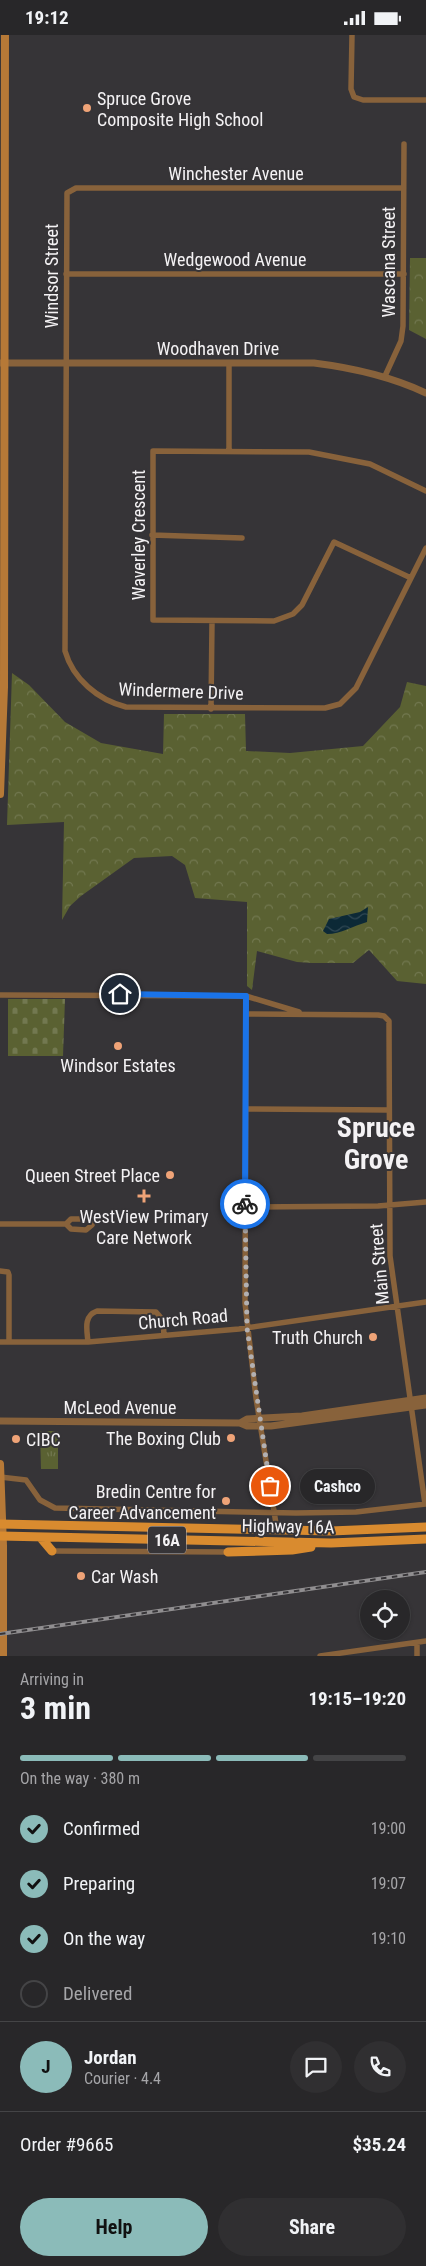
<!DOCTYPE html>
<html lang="en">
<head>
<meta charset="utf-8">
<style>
	body { margin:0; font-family:"Roboto Condensed",sans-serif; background:#302f31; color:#f1f3f6; height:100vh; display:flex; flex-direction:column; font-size:19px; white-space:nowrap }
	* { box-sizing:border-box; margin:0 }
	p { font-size:16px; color:#a5a5a8 }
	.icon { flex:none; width:28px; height:28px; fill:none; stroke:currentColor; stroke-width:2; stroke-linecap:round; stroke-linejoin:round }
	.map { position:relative; height:1621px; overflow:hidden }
	.sheet { display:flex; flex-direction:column; background:#282729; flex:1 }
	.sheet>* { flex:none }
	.tools { position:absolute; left:360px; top:1555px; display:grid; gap:10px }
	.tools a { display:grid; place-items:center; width:50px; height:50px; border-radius:50%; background:#282729; box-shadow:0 1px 4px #0004,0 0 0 1px #444446; font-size:25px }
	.pin { position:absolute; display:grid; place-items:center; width:42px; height:42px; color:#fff; margin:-21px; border:2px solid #fff; border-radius:50%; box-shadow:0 1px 5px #0007 }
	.courier { position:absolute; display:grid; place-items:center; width:50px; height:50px; margin:-25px; border:4px solid #1a73e8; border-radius:50%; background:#fff; color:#222; box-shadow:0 1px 6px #0007 }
	.bubble { position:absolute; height:35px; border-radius:18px; background:#282729; box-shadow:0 1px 4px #0004,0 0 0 1px #444446; font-size:16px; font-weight:700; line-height:35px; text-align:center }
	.headline em { font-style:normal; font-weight:700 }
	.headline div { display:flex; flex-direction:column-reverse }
	.headline { display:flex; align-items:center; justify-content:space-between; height:85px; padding:0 20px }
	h1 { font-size:32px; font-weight:700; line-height:38px }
	.bar { display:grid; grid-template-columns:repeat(4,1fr); gap:8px 5px; align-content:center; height:60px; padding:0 20px }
	.bar i { height:6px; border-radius:4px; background:#444446 }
	.bar .current { background:#8bbbb9 }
	.bar p { grid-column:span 4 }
	.line { display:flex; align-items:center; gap:12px; padding:0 20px; border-top:1px solid #444446 }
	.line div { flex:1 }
	.round { display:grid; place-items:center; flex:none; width:52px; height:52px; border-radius:26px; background:#302f31 }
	ol { padding:0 20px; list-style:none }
	li { display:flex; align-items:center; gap:15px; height:55px }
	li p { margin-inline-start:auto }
	li .icon { padding:5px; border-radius:50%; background:#8bbbb9; color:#111; stroke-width:4 }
	li:last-child { color:#a5a5a8 }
	li i { width:28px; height:28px; border:2px solid #444446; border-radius:50% }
	.primary-button { display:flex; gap:10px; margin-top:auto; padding:10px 20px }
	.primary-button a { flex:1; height:58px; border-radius:30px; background:#8bbbb9; color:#111; font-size:20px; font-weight:700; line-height:58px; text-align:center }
	.primary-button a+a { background:#302f31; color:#f1f3f6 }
	.status { display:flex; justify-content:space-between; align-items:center; height:35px; padding:0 25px; background:#282729; direction:ltr }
	.status svg { height:14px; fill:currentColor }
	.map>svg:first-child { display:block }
</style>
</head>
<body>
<div class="status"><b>19:12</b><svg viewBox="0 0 49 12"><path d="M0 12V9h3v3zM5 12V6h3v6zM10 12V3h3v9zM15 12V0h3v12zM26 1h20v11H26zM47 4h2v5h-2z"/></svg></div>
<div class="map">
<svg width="426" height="1621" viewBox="0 0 426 1621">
	<defs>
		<pattern id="grass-tufts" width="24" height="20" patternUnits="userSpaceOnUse" patternTransform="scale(1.25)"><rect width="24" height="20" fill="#5a6132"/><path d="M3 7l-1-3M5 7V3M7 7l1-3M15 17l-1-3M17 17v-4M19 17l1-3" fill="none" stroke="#727850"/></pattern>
		<pattern id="forest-crowns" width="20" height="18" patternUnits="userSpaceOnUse" patternTransform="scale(1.25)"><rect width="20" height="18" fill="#5a6132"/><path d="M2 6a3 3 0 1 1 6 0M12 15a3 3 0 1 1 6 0" fill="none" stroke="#727850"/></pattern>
		<pattern id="cemetery-stones" width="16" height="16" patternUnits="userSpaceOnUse" patternTransform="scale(1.25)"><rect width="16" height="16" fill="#5a6132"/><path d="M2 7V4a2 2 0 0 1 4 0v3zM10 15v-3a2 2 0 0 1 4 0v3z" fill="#727850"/></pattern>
		<pattern id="water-waves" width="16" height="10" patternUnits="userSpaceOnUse" patternTransform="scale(1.25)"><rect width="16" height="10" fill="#0c2936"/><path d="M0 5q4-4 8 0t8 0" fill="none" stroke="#304854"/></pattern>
	</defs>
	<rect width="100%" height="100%" fill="#363437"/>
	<path fill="url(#grass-tufts)" d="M40 1396H58V1434H41Z"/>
	<path fill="url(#forest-crowns)" d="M410 223H426V304L409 295Z
		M12 638 29 650 65 687 101 708 163 719 164 679H245L246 716 290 718 363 711 400 672 407 647 426 651V949L397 946 369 915 353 928H312L297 927 257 916 252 955 247 951V867L195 863 185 830 172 821 134 823 81 861 70 871 62 885 64 787 7 790Z"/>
	<path fill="url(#cemetery-stones)" d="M8 964H65L63 1021H8Z"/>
	<path fill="url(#water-waves)" d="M368 872 367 887C353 891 341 899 327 899L323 896 329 884 360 877Z"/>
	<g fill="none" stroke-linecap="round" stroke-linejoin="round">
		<path stroke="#88623b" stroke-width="5.5" d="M352 0 351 54 354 62 363 65H426
			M403 153H76L67 158 65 616C73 644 98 665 126 672L325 673 340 669 356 653 426 513
			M66 239H404
			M385 341 401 306 403 291 404 109
			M229 415V328
			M152 500 242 503
			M411 543 334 507 302 570 293 579 274 586 153 585V416L309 417 370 429 426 456
			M211 674 212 587
			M0 960 246 961 299 977
			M246 961 245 1268 256 1363 277 1495
			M246 979 378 980 384 981 389 986 390 1221 425 1469
			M246 1074 389 1075
			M245 1172 378 1171 426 1167
			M0 1189H66L71 1184H88L92 1190 86 1195 71 1194 66 1189
			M0 1236 8 1237 9 1240V1307
			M0 1307H88L239 1294 426 1267
			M88 1307C87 1295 83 1281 97 1276L156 1277 163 1285 164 1300
			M0 1442 26 1445 40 1465 55 1473 296 1478 356 1477 426 1469
			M52 1516 228 1517
			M320 1621 426 1606
			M417 1621V1608"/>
		<path stroke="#88623b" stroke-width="7" d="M0 328H314C354 333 390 341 426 358
			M0 1386 240 1388 247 1391H271L426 1370
			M240 1388 247 1384 302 1381 426 1363"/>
		<path stroke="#b67937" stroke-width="8" d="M0 759 4 652 5 0
			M0 1429 3 1511V1621"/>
		<path stroke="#d98b2f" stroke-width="9" d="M0 1489 331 1496 426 1492
			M0 1501 331 1508 426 1504
			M41 1503 52 1516
			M228 1517 292 1515 311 1512"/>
		<g stroke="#908e90" stroke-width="4">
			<path id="rail" d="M0 1599 426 1537"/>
		</g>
		<use href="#rail" stroke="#363437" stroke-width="2" stroke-dasharray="5.5" stroke-linecap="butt"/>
	</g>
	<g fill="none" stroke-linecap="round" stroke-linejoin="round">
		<path stroke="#b2b0b2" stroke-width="5" stroke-dasharray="0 9" d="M245 1169 247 1293 270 1451"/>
		<path stroke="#1a73e8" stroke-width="6" d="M120 959 246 961 245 1169"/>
	</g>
	<g fill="#efa377" stroke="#363437" stroke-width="2">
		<circle cx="87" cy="73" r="5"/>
		<circle cx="118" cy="1011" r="5"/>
		<circle cx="170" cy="1140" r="5"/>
		<path d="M141.5 1153.5h5v5h5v5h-5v5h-5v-5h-5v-5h5z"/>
		<circle cx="373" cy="1302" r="5"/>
		<circle cx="231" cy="1403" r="5"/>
		<circle cx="16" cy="1404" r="5"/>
		<circle cx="226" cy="1466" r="5"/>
		<circle cx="81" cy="1541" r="5"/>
	</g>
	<g text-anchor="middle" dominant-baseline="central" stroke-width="4" stroke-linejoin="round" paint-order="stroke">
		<rect fill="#363437" stroke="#bbb9bb" stroke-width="1" x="148" y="1491.5" width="38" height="27" rx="4"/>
		<g font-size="16" font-weight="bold" fill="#f4f2f4">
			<text x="167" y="1505">16A</text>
		</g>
		<g font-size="18" fill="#f4f2f4" stroke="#363437" text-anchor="end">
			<text x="97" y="63" text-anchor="start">Spruce Grove<tspan x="97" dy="21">Composite High School</tspan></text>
			<text x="118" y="1030" text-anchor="middle">Windsor Estates</text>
			<text x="160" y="1140">Queen Street Place</text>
			<text x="144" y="1181" text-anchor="middle">WestView Primary<tspan x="144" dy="21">Care Network</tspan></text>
			<text x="363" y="1302">Truth Church</text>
			<text x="221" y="1403">The Boxing Club</text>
			<text x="26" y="1404" text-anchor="start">CIBC</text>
			<text x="216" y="1456">Bredin Centre for<tspan x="216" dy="21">Career Advancement</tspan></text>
			<text x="91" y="1541" text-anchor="start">Car Wash</text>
		</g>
		<g font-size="18" fill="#f4f2f4" stroke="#363437">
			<text x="236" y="138">Winchester Avenue</text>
			<text x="235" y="224">Wedgewood Avenue</text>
			<text transform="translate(388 227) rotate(-90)">Wascana Street</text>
			<text transform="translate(51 241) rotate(-90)">Windsor Street</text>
			<text x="218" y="313">Woodhaven Drive</text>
			<text transform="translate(138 500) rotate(-90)">Waverley Crescent</text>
			<text transform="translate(181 656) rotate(2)">Windermere Drive</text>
			<text transform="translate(379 1229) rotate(-95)">Main Street</text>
			<text transform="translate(183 1284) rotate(-5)">Church Road</text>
			<text x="120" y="1372">McLeod Avenue</text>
			<text transform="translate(288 1491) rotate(1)">Highway 16A</text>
		</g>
		<g font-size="28" font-weight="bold" fill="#f4f2f4" stroke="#363437">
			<text x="376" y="1092">Spruce<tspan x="376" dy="32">Grove</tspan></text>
		</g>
	</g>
</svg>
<div class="tools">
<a><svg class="icon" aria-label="locate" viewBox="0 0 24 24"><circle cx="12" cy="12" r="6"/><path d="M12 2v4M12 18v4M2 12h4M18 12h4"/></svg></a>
</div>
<div class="pin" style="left:270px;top:1451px;background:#ea580c"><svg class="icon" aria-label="bag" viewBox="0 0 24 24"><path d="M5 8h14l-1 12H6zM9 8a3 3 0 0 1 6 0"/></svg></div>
<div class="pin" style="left:120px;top:959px;background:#1f2937"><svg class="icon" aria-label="home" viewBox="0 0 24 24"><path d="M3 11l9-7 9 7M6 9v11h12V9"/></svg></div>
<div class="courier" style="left:245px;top:1169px"><svg class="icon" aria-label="bike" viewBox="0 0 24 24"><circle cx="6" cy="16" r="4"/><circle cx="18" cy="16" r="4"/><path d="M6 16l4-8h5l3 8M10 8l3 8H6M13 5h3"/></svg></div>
<div class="bubble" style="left:300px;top:1434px;width:75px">Cashco</div>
</div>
<section class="sheet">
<div class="headline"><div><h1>3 min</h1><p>Arriving in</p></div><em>19:15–19:20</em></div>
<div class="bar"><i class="current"></i><i class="current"></i><i class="current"></i><i></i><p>On the way · 380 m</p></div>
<ol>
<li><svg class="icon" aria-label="check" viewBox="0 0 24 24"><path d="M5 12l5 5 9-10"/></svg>Confirmed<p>19:00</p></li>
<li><svg class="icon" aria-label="check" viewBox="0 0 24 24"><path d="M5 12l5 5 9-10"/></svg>Preparing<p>19:07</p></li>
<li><svg class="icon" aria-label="check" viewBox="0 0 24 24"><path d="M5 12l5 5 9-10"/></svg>On the way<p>19:10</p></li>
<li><i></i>Delivered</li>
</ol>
<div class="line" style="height:90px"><b class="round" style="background:#8bbbb9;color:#111">J</b><div><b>Jordan</b><p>Courier · 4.4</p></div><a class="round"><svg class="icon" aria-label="chat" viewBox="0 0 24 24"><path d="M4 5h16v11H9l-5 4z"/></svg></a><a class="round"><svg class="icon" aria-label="phone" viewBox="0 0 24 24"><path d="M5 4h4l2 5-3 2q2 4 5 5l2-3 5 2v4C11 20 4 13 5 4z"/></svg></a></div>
<div class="line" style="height:65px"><div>Order #9665</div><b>$35.24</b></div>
<div class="primary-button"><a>Help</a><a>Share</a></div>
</section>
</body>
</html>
